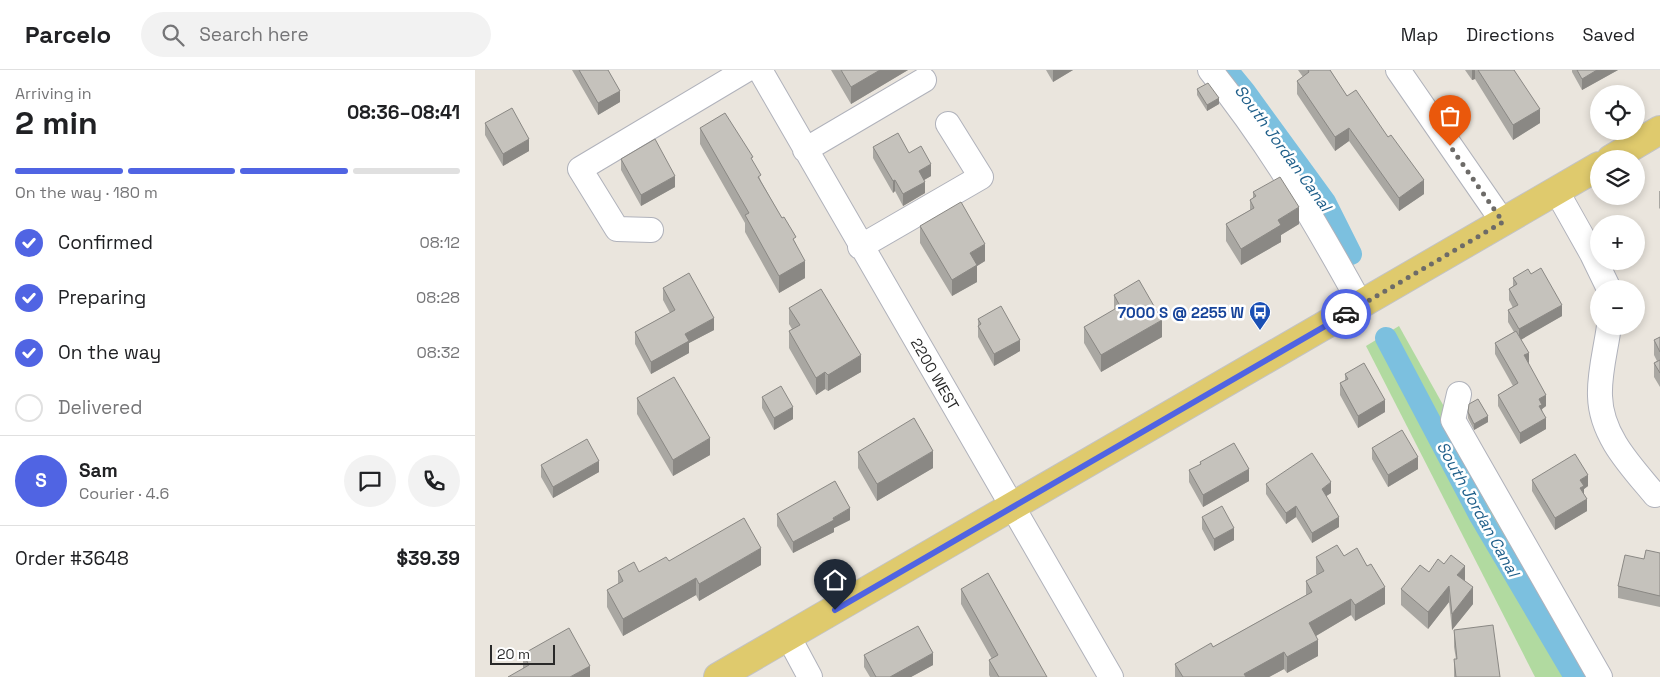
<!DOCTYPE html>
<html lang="en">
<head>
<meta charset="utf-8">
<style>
	body { margin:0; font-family:"Space Grotesk",sans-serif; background:#f2f2f2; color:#202124; height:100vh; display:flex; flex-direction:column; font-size:19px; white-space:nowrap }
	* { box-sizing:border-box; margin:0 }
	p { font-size:16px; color:#757577 }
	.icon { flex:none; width:28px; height:28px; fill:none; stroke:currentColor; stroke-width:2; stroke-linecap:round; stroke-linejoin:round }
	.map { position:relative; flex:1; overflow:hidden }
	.side { display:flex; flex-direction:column; background:#fff; width:475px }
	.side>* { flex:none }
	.buttons { position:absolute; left:1115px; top:15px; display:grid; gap:10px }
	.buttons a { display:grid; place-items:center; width:55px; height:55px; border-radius:50%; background:#fff; box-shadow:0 2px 8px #0003; font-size:25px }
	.scale { position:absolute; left:15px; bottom:12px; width:65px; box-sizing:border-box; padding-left:5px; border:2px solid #292929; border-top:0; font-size:14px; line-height:18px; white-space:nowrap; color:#292929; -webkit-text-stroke:4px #fff; paint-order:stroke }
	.pin { position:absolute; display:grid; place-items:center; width:42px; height:42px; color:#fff; margin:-51px -21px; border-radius:50% 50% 50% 0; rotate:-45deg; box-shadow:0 0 5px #0007 }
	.pin .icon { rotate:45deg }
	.courier { position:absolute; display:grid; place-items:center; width:50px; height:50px; margin:-25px; border:4px solid #5064e3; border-radius:50%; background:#fff; color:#222; box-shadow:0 1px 6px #0007 }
	.summary em { font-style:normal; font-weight:700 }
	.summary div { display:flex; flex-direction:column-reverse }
	.summary { display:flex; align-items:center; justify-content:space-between; height:85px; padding:0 15px }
	h1 { font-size:32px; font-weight:700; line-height:38px }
	.bar { display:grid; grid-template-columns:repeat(4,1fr); gap:8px 5px; align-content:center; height:60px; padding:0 15px }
	.bar i { height:6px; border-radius:4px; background:#e0e0e0 }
	.bar .on { background:#5064e3 }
	.bar p { grid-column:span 4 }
	.line { display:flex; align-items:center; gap:12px; padding:0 15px; border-top:1px solid #e0e0e0 }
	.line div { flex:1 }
	.round { display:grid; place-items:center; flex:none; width:52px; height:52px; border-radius:26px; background:#f2f2f2 }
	ol { padding:0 15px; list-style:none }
	li { display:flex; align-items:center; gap:15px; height:55px }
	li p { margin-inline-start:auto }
	li .icon { padding:5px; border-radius:50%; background:#5064e3; color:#fff; stroke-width:4 }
	li:last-child { color:#757577 }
	li i { width:28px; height:28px; border:2px solid #e0e0e0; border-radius:50% }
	header { display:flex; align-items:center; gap:30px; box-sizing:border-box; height:70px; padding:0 25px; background:#fff; border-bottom:1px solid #e0e0e0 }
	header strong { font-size:24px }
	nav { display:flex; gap:28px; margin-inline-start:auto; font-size:18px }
	.search { width:350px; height:45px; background:#f2f2f2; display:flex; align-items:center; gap:12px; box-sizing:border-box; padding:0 18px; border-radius:28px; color:#757577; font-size:19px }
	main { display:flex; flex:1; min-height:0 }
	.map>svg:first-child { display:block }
</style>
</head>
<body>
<header>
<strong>Parcelo</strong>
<div class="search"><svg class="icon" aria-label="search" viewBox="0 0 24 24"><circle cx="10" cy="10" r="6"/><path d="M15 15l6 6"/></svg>Search here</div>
<nav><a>Map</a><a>Directions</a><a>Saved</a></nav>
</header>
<main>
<section class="side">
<div class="summary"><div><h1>2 min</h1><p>Arriving in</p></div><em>08:36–08:41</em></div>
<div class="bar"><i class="on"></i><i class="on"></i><i class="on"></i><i></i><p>On the way · 180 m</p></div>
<ol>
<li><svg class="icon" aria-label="check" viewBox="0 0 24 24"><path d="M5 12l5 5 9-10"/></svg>Confirmed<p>08:12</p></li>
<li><svg class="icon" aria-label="check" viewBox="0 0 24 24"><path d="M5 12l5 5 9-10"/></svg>Preparing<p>08:28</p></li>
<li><svg class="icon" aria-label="check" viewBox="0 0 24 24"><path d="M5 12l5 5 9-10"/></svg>On the way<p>08:32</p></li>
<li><i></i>Delivered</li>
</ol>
<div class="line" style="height:90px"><b class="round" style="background:#5064e3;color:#fff">S</b><div><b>Sam</b><p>Courier · 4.6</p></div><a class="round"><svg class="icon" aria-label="chat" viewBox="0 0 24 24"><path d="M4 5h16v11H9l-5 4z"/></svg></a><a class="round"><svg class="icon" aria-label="phone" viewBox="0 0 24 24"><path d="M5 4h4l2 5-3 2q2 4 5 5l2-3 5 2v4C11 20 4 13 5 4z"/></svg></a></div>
<div class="line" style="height:65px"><div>Order #3648</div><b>$39.39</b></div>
</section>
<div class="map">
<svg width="1185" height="607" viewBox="0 0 1185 607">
	<rect width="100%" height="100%" fill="#eae5dd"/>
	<path fill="#b1daa0" d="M924 256 1120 607H1060L891 276Z"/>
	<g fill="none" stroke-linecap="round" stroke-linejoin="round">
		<path stroke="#7cc0df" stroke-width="22" d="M752 0 770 22 850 132 876 184
			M911 268 1005 446 1100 607"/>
		<g stroke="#b0b2bb" stroke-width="26">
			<path id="minor" d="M285 0 636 607
				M735 0C794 73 841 153 886 235
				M923 0 1028 152
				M330 80 449 10
				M1081 120 1117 184 1134 219
				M176 160 142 159 105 99 271 0
				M385 177 506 107 473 54
				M1134 256C1131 279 1124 303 1125 326 1126 366 1156 396 1180 425
				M984 324 978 350 1125 607
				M313 566 335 607"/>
		</g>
		<g stroke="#c3c3c3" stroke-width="30">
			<path id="major" d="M1136 89 1185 60
				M243 607 1124 96"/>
		</g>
		<use href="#minor" stroke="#fff" stroke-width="24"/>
		<use href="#major" stroke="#dfca6d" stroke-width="28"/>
	</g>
	<path fill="#a9a7a2" d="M97 0H133L145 32 123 45Z
		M356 0H433L376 34Z
		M571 0H598L578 12Z
		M823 0H855L872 26 949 124 924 141 874 71 860 81 822 24V11L828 7Z
		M990 0H1039L1065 53 1038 70 1000 9 997 10Z
		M1097 0H1143L1107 20 1097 2Z
		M722 19 744 34 732 41 722 25Z
		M10 53 54 81 28 96 10 65Z
		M225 58 278 92 286 111 321 174 330 208 304 223 270 162V153L225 74Z
		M398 77 434 83 456 106 449 110 450 123 428 136 420 121 418 123 398 88Z
		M146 89 200 117 166 136 146 100Z
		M1184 121H1185V139L1184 138Z
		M778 122 824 154 806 165V172L766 195 751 171V154L775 140V130L778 128Z
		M445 156 510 191 502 196V212L477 226 445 173Z
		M1056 204 1087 246 1046 269 1054 294 1071 336 1067 339 1071 359 1045 374 1023 336V325L1038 316 1020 284V273L1039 262 1033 252V240L1038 238 1034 230V219L1038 216V208Z
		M188 218 239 260 214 273V283L176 304 160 274V262L195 243 188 230Z
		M639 225 687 267 626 302 609 273V257L639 240Z
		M314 238 386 302 353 321 350 319 341 325 314 278V261L317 259 314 254Z
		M503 249 545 281 519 296 503 267Z
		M1185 267V317L1179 307V293L1182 291 1179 285V270Z
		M870 304 910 342 883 358 865 325V313L870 310Z
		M287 327 318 349 299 360 287 338Z
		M162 328 235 385 198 406 162 344Z
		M993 342 1013 352 999 360 993 348Z
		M897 378 943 399 913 417 897 389Z
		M383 382 458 398 402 431 383 398Z
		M725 392 774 411 728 437 714 412V400L725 395Z
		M66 395 124 402 78 428 66 407Z
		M1057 410 1113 416 1109 419V424L1112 441 1080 460 1057 421Z
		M791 414 856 423 851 426 864 457 837 473 821 447 811 454 791 424Z
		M302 444 375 450 359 458V462L318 483 302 456Z
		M727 447 759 470 739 481 727 459Z
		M1185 483V537L1143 528V516L1169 489Z
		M869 486 910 534 880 551 876 545 841 566 843 586 812 603 809 599 794 607H700V594L738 577 831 525V511L842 505 841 504V487Z
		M194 491 286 495 224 531 221 525 148 566 132 537V520L143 515V501L164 502Z
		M990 511 998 534 977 560 974 532 953 559 926 535V519Z
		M486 519 572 607H515L514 605V590L517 589 486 534Z
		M979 560 1025 607H979V589H981L979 577Z
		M48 584 115 607 48 599Z
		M389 585 458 595 436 607H395L389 597Z"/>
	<path fill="#8a8884" d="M405 0H433L376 34V17Z
		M578 0H598L578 12Z
		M997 0H1000V9L997 10Z
		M1122 0H1143L1107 20V9Z
		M145 21V32L123 45V33Z
		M744 28V34L732 41V35Z
		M1065 39V53L1038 70V55Z
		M874 58V71L860 81V67Z
		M54 69V81L28 96V84Z
		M456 94V106L444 113V101Z
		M200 106V117L166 136V125Z
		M420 110V121L418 123V111Z
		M949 110V124L924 141V128Z
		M450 112V123L428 136V124Z
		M824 137V154L806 165V172L766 195V179L803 150Z
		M510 174V191L502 196V212L477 226V210L495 183Z
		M330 191V208L304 223V206Z
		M1087 235V246L1044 271V259Z
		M239 248V260L214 273V283L176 304V292L210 264Z
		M687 250V267L626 302V285Z
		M545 270V281L519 296V284Z
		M1054 283V294L1049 285Z
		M386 285V302L353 321V305Z
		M350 302V319L341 325V308Z
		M1071 325V336L1067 339V346L1064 348V329Z
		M910 330V342L883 358V346Z
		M318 337V349L299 360V348Z
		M1013 346V352L999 360V354Z
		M1071 348V359L1045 374V363Z
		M235 368V385L198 406V390Z
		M458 381V398L402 431V414Z
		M943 387V399L913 417V405Z
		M124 391V402L78 428V417Z
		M774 399V411L728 437V425Z
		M1113 405V416L1109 419V427L1105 429V410Z
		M856 412V423L847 429V419Z
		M1112 429V441L1080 460V448Z
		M821 436V447L811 454V443Z
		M375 438V450L359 458V462L318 483V472Z
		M864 447V457L837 473V463Z
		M759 458V470L739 481V469Z
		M286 478V495L224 531V514Z
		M990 496V512L982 505Z
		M221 508V525L148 566V549Z
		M974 516V532L953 559V542Z
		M910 517V534L880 551V535Z
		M998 517V534L977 560V544Z
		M876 529V545L834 570V553Z
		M843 570V586L812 603V587Z
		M809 582V599L794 607H769V604Z
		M458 583V595L436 607H415Z
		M115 596V607H95Z"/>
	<path fill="#c5c2bc" stroke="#8a8884" d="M104 0H133L145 21 123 33Z
		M366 0H405L376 17Z
		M833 0H855L872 26 881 20 913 67 916 65 949 110 924 128 874 58 860 67 822 11 834 2Z
		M1003 0H1039L1065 39 1038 55Z
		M1102 0H1122L1107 9Z
		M733 13 744 28 732 35 722 19Z
		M37 38 54 69 28 84 10 53Z
		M250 43 278 87 276 88 286 105 283 107 307 148 309 147 321 167 318 169 330 191 304 206 270 145 274 143 225 58Z
		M423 63 434 83 446 76 456 94 444 101 450 112 428 124 420 110 418 111 398 77Z
		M180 69 200 106 166 125 146 89Z
		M805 107 824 137 803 150 806 155 766 179 751 154 779 138 775 130 781 126 778 122Z
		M486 132 510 174 495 183 502 195 477 210 445 156Z
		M1066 198 1087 235 1044 259 1033 240 1043 235 1034 219 1042 214 1038 208 1053 199 1056 204Z
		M214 203 239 248 210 264 214 271 176 292 160 262 200 240 188 218Z
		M664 210 687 250 626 285 609 257 645 236 639 225Z
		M346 219 386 285 353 305 350 302 341 308 314 261 325 255 314 238Z
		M526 236 545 270 519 284 503 256 506 254 503 249Z
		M1041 261 1054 283 1049 285 1071 325 1064 329 1067 335 1064 336 1071 348 1045 363 1023 325 1043 313 1020 273Z
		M1185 267V282L1179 270Z
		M1185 290V303L1179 293Z
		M889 293 910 330 883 346 865 313 873 309 870 304Z
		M199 307 235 368 198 390 162 328Z
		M306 316 318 337 299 348 287 327Z
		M1003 329 1013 346 999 354 993 342 994 334Z
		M439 348 458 381 402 414 383 382Z
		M927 360 943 387 913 405 897 378Z
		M112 369 124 391 78 417 66 395Z
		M759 373 774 399 728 425 714 400 726 394 725 392Z
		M837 383 856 412 847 419 864 447 837 463 821 436 811 443 791 414Z
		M1100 384 1113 405 1105 410 1109 416 1105 418 1112 429 1080 448 1057 410Z
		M360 411 375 438 358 448 359 450 318 472 302 444Z
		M747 436 759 458 739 469 727 447Z
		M269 448 286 478 224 514 221 508 148 549 132 520 148 511 143 501 159 492 164 502 191 487 194 491Z
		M862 475 869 486 882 478 892 496 896 494 910 517 880 535 876 529 834 553 843 570 812 587 809 582 769 604 771 607H708L700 594 736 573 738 577 837 522 831 511 849 501 841 487Z
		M1171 480 1185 483V526L1143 516 1150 485 1169 489Z
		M976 485 990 496 982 505 998 517 977 544 974 516 953 542 926 519 945 495 954 502 963 489 969 494Z
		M513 503 572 607H524L514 590 523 585 486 519Z
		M1018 555 1025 607H981L979 589H982L979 560Z
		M443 556 458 583 415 607H401L389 585Z
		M94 558 115 596 95 607H33L54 595 48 584Z"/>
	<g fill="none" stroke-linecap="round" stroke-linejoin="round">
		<path stroke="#6d6b68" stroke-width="5" stroke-dasharray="0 9" d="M871 244 1028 152 975 76"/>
		<path stroke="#5064e3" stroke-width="6" d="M360 540 871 244"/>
	</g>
	<defs>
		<g id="bus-pin" transform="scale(1.125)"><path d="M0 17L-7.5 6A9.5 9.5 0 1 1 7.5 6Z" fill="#1a4fb4" stroke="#fff"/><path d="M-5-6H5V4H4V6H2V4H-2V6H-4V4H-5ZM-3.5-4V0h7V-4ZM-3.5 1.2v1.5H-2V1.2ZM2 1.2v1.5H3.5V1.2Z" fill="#fff"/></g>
	</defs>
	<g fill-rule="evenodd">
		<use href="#bus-pin" x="785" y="242"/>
	</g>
	<g text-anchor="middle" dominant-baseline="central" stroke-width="5" stroke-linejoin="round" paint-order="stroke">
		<g font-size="15" font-weight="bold" fill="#164399" stroke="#fff" text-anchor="end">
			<text x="769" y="242">7000 S @ 2255 W</text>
		</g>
		<g font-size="15" fill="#292929" stroke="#fff">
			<text transform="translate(460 304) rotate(60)">2200 WEST</text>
		</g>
		<g font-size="16" font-style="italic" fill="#1e5e89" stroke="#fff">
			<text transform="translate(808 78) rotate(54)">South Jordan Canal</text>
			<text transform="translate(1003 439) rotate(61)">South Jordan Canal</text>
		</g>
	</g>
</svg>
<div class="buttons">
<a><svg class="icon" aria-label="locate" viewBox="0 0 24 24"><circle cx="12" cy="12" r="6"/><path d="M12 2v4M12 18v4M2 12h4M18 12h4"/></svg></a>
<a><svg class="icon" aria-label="layers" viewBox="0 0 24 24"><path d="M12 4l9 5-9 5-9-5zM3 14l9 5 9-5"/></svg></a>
<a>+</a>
<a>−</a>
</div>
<div class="scale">20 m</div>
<div class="pin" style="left:975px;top:76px;background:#ea580c"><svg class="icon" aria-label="bag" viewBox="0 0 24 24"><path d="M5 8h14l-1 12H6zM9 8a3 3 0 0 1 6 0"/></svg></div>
<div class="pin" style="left:360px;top:540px;background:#1f2937"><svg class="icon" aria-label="home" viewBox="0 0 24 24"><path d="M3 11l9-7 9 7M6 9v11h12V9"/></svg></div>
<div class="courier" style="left:871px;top:244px"><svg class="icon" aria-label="car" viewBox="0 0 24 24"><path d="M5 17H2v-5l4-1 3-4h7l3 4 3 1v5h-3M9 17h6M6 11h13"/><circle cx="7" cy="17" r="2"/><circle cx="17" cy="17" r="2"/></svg></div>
</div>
</main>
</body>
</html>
